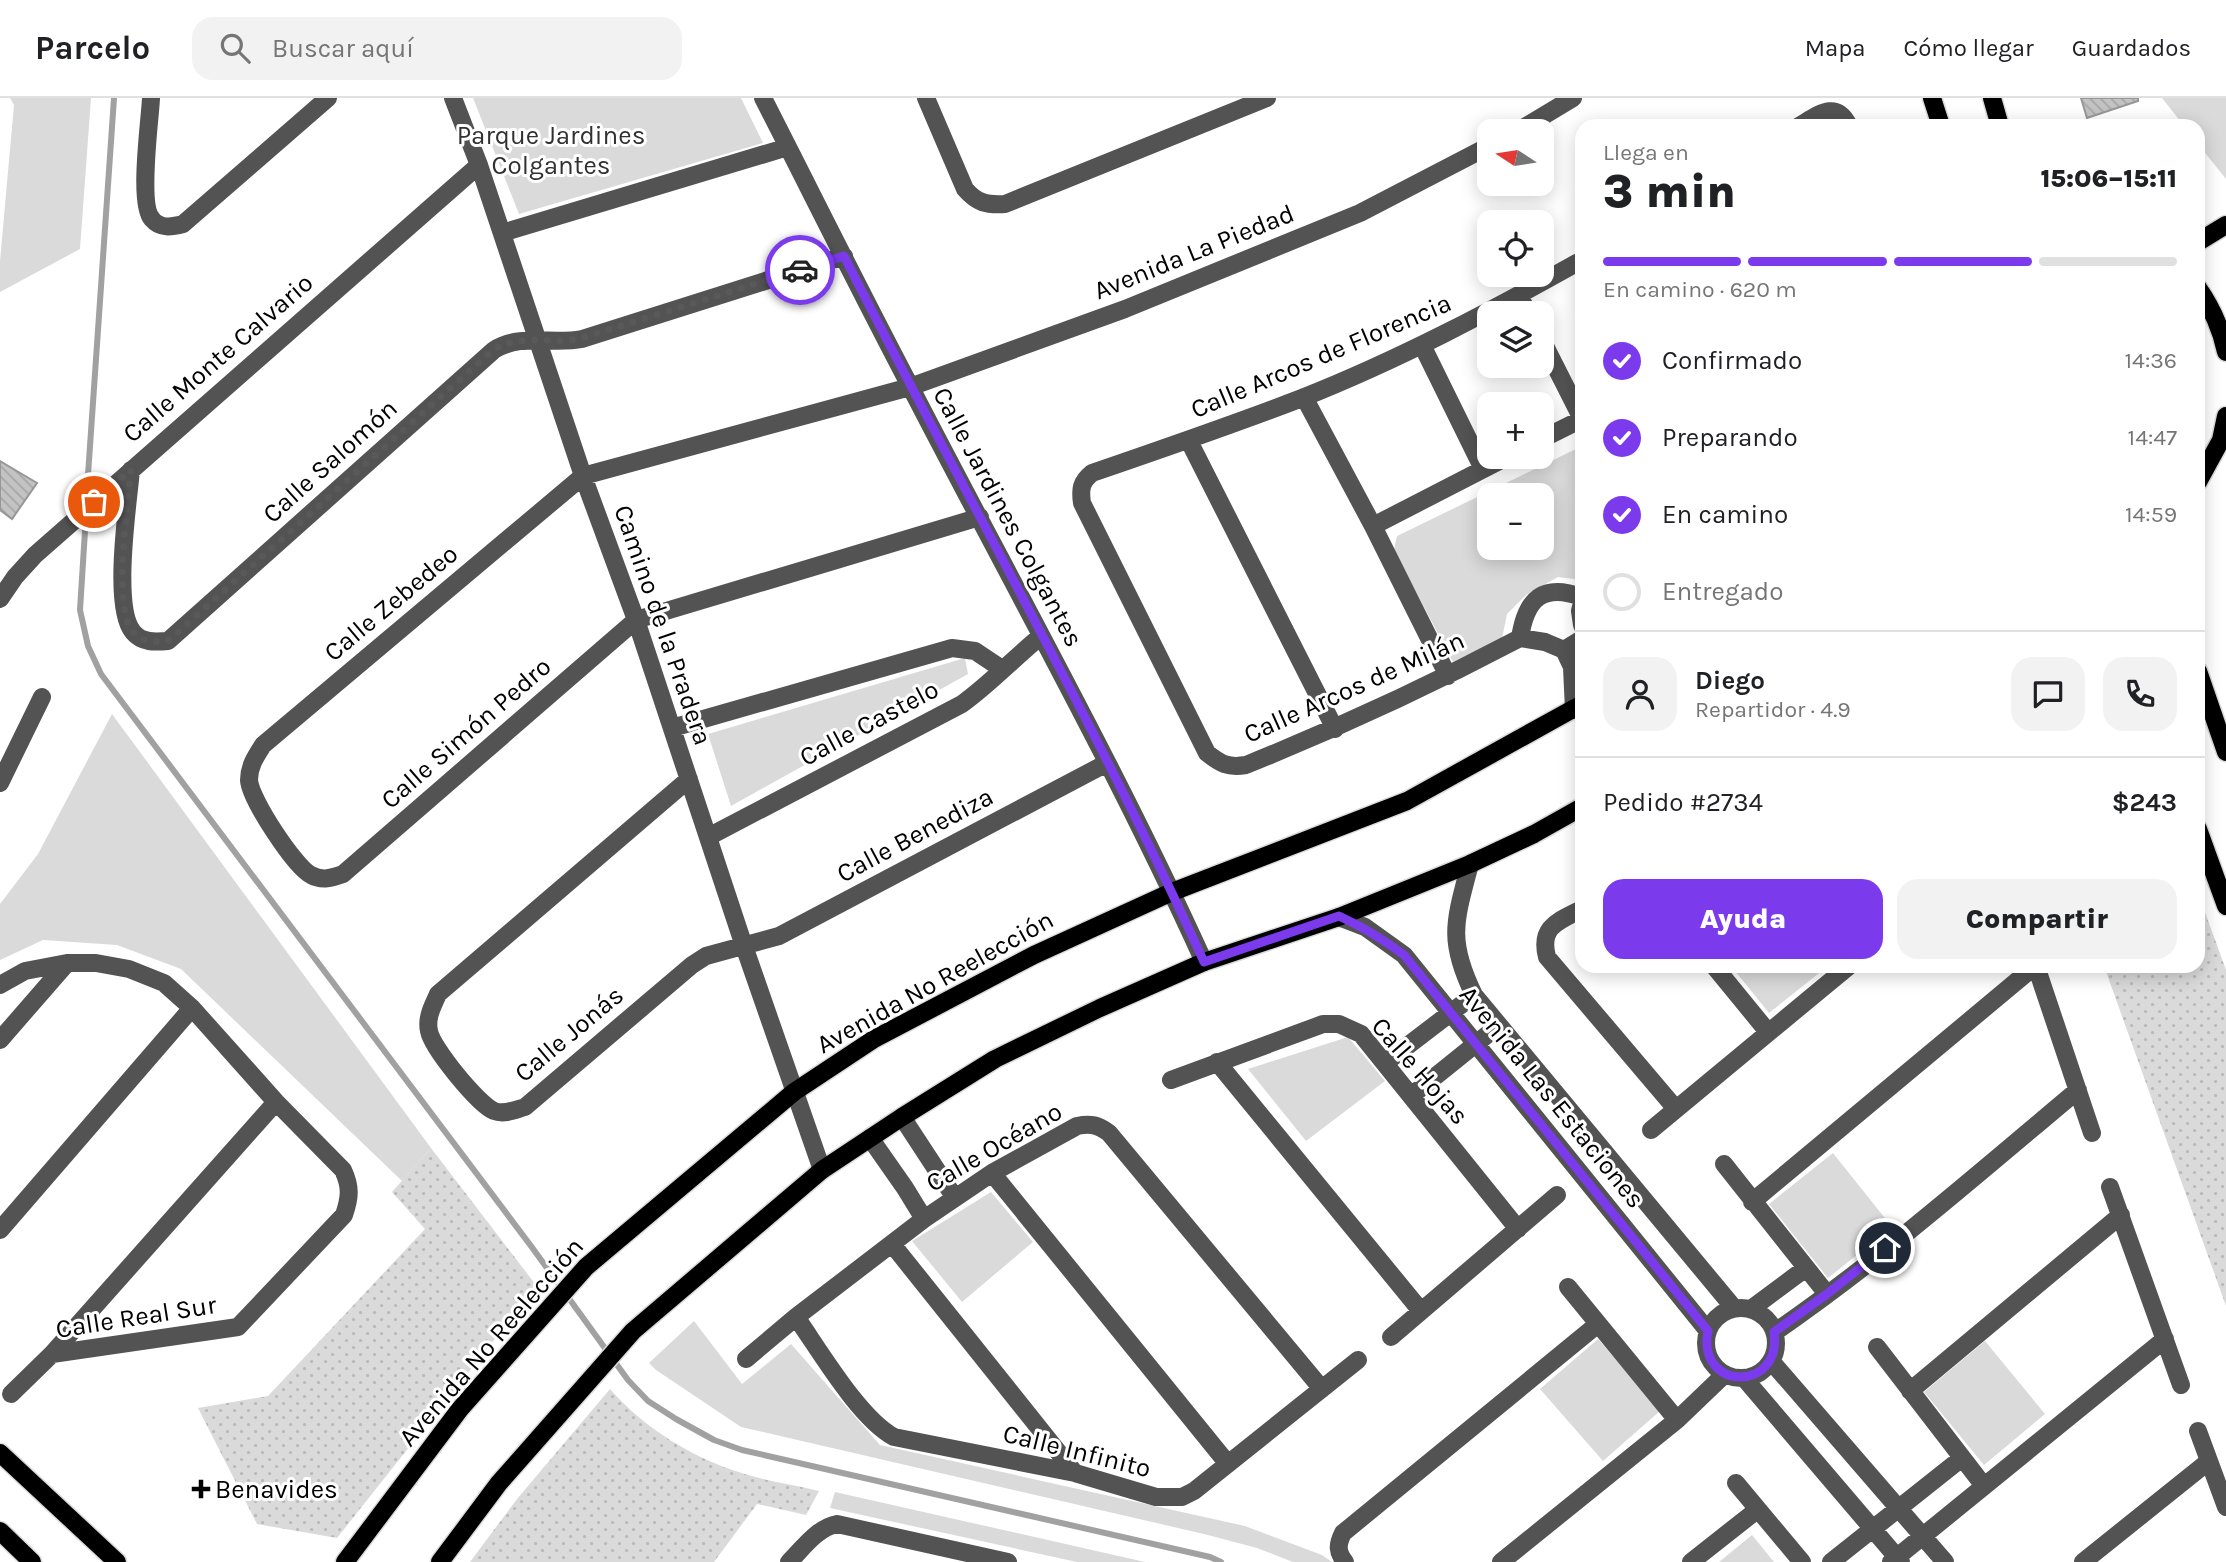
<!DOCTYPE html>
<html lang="es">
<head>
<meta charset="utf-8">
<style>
	body { margin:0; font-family:Karla,sans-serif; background:#f2f2f2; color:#202124; height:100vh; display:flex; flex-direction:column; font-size:26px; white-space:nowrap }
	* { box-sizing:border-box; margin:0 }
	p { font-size:23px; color:#757577 }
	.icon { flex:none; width:38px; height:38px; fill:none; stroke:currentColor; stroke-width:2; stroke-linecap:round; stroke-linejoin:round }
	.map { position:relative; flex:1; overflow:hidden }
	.side { position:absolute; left:1575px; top:21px; width:630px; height:854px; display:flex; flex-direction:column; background:#fff; border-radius:21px; box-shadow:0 4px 18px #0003 }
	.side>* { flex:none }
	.needle { width:46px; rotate:282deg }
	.buttons { position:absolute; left:1477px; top:21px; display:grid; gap:14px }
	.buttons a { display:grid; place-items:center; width:77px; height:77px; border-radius:14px; background:#fff; box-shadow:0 4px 18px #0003; font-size:35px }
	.pin { position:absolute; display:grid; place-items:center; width:60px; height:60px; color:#fff; margin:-30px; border:4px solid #fff; border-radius:50%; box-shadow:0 2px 7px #0007 }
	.courier { position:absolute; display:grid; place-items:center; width:70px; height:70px; margin:-35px; border:5px solid #7c3aed; border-radius:50%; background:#fff; color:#222; box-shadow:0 2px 9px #0007 }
	.summary em { font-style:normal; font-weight:800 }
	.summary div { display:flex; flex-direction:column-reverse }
	.summary { display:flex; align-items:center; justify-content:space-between; height:119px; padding:0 28px }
	h1 { font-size:46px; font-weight:800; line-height:52px }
	.bar { display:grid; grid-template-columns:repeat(4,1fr); gap:10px 7px; align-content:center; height:84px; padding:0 28px }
	.bar i { height:9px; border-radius:5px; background:#e0e0e0 }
	.bar .current { background:#7c3aed }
	.bar p { grid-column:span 4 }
	.line { display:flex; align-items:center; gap:18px; padding:0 28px; border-top:2px solid #e0e0e0 }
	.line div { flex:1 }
	.round { display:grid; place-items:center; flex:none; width:74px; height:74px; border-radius:21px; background:#f2f2f2 }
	ol { padding:0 28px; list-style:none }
	li { display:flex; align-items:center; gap:21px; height:77px }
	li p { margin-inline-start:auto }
	li .icon { padding:7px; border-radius:50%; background:#7c3aed; color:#fff; stroke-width:4 }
	li:last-child { color:#757577 }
	li i { width:38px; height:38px; border:4px solid #e0e0e0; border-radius:50% }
	.action { display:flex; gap:14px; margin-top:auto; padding:14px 28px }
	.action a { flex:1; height:80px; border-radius:21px; background:#7c3aed; color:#fff; font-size:28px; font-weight:800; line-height:80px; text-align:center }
	.action a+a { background:#f2f2f2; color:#202124 }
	header { display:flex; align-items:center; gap:42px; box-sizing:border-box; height:98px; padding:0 35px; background:#fff; border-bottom:2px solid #e0e0e0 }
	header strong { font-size:33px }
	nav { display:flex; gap:38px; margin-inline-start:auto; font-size:24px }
	.search { width:490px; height:63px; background:#f2f2f2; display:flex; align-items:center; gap:18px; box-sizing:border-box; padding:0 24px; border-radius:21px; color:#757577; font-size:26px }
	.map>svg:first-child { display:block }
</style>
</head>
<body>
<header>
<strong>Parcelo</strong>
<div class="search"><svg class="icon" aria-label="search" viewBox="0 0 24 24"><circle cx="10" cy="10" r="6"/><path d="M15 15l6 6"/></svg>Buscar aquí</div>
<nav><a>Mapa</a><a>Cómo llegar</a><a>Guardados</a></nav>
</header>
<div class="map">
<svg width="2226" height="1464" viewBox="0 0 2226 1464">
	<defs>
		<pattern id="grass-dots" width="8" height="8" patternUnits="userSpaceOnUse" patternTransform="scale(1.75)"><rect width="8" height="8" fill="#dadada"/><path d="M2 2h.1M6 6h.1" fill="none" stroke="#b9b9b9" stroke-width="1.8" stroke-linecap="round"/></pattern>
		<pattern id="building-back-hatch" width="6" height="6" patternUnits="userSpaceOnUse" patternTransform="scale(1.75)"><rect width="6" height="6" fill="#c3c3c3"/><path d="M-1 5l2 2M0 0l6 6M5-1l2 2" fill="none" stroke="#a6a6a6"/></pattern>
	</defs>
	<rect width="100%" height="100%" fill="#fff"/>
	<path fill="url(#grass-dots)" d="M2198 795 2226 872V1208L2104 868H2198Z
		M431 1050 542 1195 506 1227 337 1440 257 1426 198 1310 268 1298 425 1131 392 1094Z
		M610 1291C645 1331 694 1361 745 1376 769 1384 795 1387 819 1393L806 1417 757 1406 714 1464H470L517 1401Z"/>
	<path fill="#dadada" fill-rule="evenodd" d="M10 0H91L80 151 0 194V163L14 7Z
		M473 0H741L763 45 519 116Z
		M2162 0H2226V81L2198 46V28H2184Z
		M1582 348V482L1558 479 1526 497 1507 516 1502 541 1453 564 1394 452 1397 438ZM1489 397H1542V450H1489Z
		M965 560 968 576 731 708 708 636Z
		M112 616 431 1050 402 1083 181 871 117 847 43 842 0 862V806L38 756Z
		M1731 868H1828L1769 915Z
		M1348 939 1385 983 1306 1043 1248 971Z
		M1833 1055 1892 1129 1828 1180 1769 1106Z
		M991 1094 1033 1144 962 1204 912 1143Z
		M694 1223 742 1286 791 1246 880 1347 1245 1428 1322 1457 1332 1464H1293L1257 1450 1204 1436 741 1329 656 1272 649 1265Z
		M1598 1241 1660 1313 1603 1363 1540 1291Z
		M1985 1243 2045 1316 1984 1367 1924 1294Z
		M835 1394 1145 1464H1077L830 1410Z
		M1752 1437 1774 1464H1719Z"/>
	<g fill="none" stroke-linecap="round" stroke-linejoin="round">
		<path stroke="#a1a1a1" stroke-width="6" d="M86 406 114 0
			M86 417 80 512 88 548 101 576 531 1148 628 1282 648 1303 676 1321 714 1342 742 1352 1210 1459 1221 1464"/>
	</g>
	<path fill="url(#building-back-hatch)" stroke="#979797" stroke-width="2" d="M2081 0H2138V3L2087 20Z
		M0 363 37 385 12 421 0 412Z"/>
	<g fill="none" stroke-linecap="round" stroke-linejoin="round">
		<g stroke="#dbdbdb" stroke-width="21">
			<path id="major" d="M1932 0 1941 28
				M1992 0 2000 28
				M2198 144 2226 127
				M2198 190C2212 210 2221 230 2226 254
				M2198 384 2221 342 2226 318
				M2198 573 2226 654
				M2198 731 2226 808
				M0 1355 117 1464
				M0 1433 32 1464
				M345 1464 460 1311 586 1169 794 994 874 941 1034 857 1172 794 1407 703 1582 606
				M440 1464 499 1385 633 1233 822 1072 902 1019 995 961 1100 910 1204 864 1339 819 1470 766 1534 736 1582 709"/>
		</g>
		<path stroke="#535353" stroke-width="18" d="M151 0C150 23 138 106 152 121 160 131 172 129 183 126L328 0
			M453 0 479 67 583 378 636 522 744 848 822 1072
			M763 0C812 96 860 193 910 288 1009 480 1115 668 1204 864
			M926 0 965 91C977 105 986 107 1005 106L1267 0
			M1799 28C1818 17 1836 1 1849 28
			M1518 33 1573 0
			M502 135 788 49
			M1519 197 1528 215
			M1542 242 1582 321
			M1422 247 1483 371
			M1304 299 1373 428 1448 578
			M1542 341 1582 321
			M1189 343 1335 631
			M131 372C128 406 112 509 133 534 142 545 155 544 168 543L494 252C521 235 552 247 582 241L844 158
			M980 419 636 522 343 776C332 780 322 783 311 777 295 769 250 701 249 682 249 668 256 658 263 647L583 378 910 289 1125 211 1360 115 1489 48
			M1373 428 1507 359
			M0 501 15 479 35 457 479 67
			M1582 505 1580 513 1582 527
			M1520 540C1431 587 1340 629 1246 667 1228 670 1221 666 1207 655L1082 405C1080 391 1081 384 1092 375 1162 351 1232 327 1302 300 1398 262 1491 213 1582 162
			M1520 540 1545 544 1564 552 1572 569 1574 612
			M1520 540C1526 500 1543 485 1582 499
			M1564 552 1582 541
			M672 630 952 550 975 553 1002 571
			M689 681 438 896C433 908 426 919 429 933 432 950 478 1006 494 1013 504 1017 515 1012 525 1009L692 867 706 858 779 838 1107 665
			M0 685 42 599
			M708 739 962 606C990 586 1014 560 1041 538
			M1470 766C1455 823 1447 842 1474 897L1734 1210
			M1582 811C1559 823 1539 828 1547 859L1676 1011
			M1339 819 1365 829 1404 857 1708 1233
			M1714 868 1768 934
			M2036 868 2092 1035
			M0 887 25 873 67 865H96L129 871 164 885 192 910 276 1004 343 1072C351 1089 350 1099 344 1117L238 1229 52 1256
			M0 942 67 865
			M1217 964 1421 1213
			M1385 965 1474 897
			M1171 982 1323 926H1339L1361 936 1518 1131
			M1411 998 1498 928
			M902 1019 955 1100
			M1651 1032 1849 868
			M870 1040 905 1090 924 1121
			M1724 1066 1827 1196
			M992 1075 1228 1366
			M2110 1089 2181 1287
			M1752 1104 2035 868
			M0 1132 192 910
			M892 1146 1075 1375
			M1568 1189 1677 1322
			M1706 1245a35 35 0 1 1 70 0a35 35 0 1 1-70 0Z
			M1751 1211 1806 1170
			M796 1219C820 1253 859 1320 894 1339L1075 1375 1156 1399H1182L1194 1393 1358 1262
			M1775 1234C1881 1161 1979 1075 2078 992
			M1391 1239 1557 1097
			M1877 1249 1984 1388
			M746 1261 796 1219 924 1121 992 1075 1077 1028C1091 1025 1098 1027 1109 1035L1322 1291
			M1771 1263 1945 1464
			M1744 1280 1901 1464
			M1910 1293 2121 1117
			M11 1296 52 1256 276 1004
			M2198 1333 2226 1409
			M1736 1385 1802 1464
			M789 1464C803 1450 817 1430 837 1426L1008 1464
			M1345 1464C1337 1454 1337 1447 1343 1435L1598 1226
			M1501 1464 1677 1322 1725 1276
			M1691 1464 1757 1412
			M1831 1464 1962 1360
			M1891 1464 2165 1241
			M2083 1464 2209 1363"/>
		<use href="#major" stroke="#000" stroke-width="18"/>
	</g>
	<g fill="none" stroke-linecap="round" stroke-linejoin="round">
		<path stroke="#595959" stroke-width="7" stroke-dasharray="0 12.6" d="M94 404 131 372C128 406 112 510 133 534 142 545 155 544 168 543L494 251C522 235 552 247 582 240L800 172"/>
		<path stroke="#7c3aed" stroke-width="9" d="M800 172 844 158C963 394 1095 624 1204 864L1339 818C1363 829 1383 841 1404 857L1708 1233C1696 1293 1783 1295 1774 1234L1827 1196 1885 1150"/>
	</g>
	<path fill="#000" stroke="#fff" stroke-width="2.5" d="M197.5 1380.5h7v7h7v7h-7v7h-7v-7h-7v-7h7z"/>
	<g text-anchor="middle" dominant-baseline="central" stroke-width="6" stroke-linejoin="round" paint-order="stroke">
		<g font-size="26" fill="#313131" stroke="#fff">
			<text x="551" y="37">Parque Jardines<tspan x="551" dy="30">Colgantes</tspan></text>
		</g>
		<g font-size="26" fill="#000" stroke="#fff">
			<text transform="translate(1194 154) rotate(-22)">Avenida La Piedad</text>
			<text transform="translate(1321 258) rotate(-23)">Calle Arcos de Florencia</text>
			<text transform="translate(218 260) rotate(-41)">Calle Monte Calvario</text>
			<text transform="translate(330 363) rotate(-42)">Calle Salomón</text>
			<text transform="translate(1008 419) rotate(62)">Calle Jardines Colgantes</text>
			<text transform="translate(391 505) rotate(-40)">Calle Zebedeo</text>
			<text transform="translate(663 527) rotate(71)">Camino de la Pradera</text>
			<text transform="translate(1354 589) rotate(-24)">Calle Arcos de Milán</text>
			<text transform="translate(869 625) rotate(-28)">Calle Castelo</text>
			<text transform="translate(466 635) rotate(-41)">Calle Simón Pedro</text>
			<text transform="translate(915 737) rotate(-28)">Calle Benediza</text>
			<text transform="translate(935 884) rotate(-29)">Avenida No Reelección</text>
			<text transform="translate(569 936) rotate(-40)">Calle Jonás</text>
			<text transform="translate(1420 973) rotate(49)">Calle Hojas</text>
			<text transform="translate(1552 999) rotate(51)">Avenida Las Estaciones</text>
			<text transform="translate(994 1049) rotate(-30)">Calle Océano</text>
			<text transform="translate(136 1219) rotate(-9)">Calle Real Sur</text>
			<text transform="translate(491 1244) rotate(-49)">Avenida No Reelección</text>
			<text transform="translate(1077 1353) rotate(14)">Calle Infinito</text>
		</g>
		<g font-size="26" fill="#000" stroke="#fff" text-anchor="start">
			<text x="215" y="1391">Benavides</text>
		</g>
	</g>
</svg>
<div class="buttons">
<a><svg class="needle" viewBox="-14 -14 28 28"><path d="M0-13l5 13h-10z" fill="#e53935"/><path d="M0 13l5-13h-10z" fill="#757577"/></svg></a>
<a><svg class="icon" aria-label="locate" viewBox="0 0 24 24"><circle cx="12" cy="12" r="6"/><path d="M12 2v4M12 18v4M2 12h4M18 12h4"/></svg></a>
<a><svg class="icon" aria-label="layers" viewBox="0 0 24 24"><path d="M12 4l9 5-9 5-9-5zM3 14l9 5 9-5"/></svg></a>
<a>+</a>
<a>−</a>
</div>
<div class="pin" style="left:94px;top:404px;background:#ea580c"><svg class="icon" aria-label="bag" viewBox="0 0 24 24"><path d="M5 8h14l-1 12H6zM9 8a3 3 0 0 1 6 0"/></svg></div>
<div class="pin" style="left:1885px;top:1150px;background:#1f2937"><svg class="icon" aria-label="home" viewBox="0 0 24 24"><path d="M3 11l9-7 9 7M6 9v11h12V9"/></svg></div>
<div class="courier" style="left:800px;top:172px"><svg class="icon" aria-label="car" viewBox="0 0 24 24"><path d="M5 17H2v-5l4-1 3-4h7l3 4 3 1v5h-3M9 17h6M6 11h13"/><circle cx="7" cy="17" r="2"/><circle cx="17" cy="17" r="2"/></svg></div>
<section class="side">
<div class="summary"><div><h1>3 min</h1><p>Llega en</p></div><em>15:06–15:11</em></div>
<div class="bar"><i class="current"></i><i class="current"></i><i class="current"></i><i></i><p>En camino · 620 m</p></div>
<ol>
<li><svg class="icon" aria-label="check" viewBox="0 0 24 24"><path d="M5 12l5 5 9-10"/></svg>Confirmado<p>14:36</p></li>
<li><svg class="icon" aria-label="check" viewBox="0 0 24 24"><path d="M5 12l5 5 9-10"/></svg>Preparando<p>14:47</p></li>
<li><svg class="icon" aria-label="check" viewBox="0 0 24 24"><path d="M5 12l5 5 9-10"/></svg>En camino<p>14:59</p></li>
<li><i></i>Entregado</li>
</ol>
<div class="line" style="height:126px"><a class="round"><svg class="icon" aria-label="person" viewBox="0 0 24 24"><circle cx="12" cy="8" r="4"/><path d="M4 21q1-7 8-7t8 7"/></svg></a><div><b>Diego</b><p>Repartidor · 4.9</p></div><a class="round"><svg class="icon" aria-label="chat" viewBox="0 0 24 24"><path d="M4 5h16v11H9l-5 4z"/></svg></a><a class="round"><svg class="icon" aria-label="phone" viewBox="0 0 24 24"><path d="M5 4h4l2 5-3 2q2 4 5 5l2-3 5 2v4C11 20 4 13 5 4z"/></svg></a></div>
<div class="line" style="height:91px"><div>Pedido #2734</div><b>$243</b></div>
<div class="action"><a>Ayuda</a><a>Compartir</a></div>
</section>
</div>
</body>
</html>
